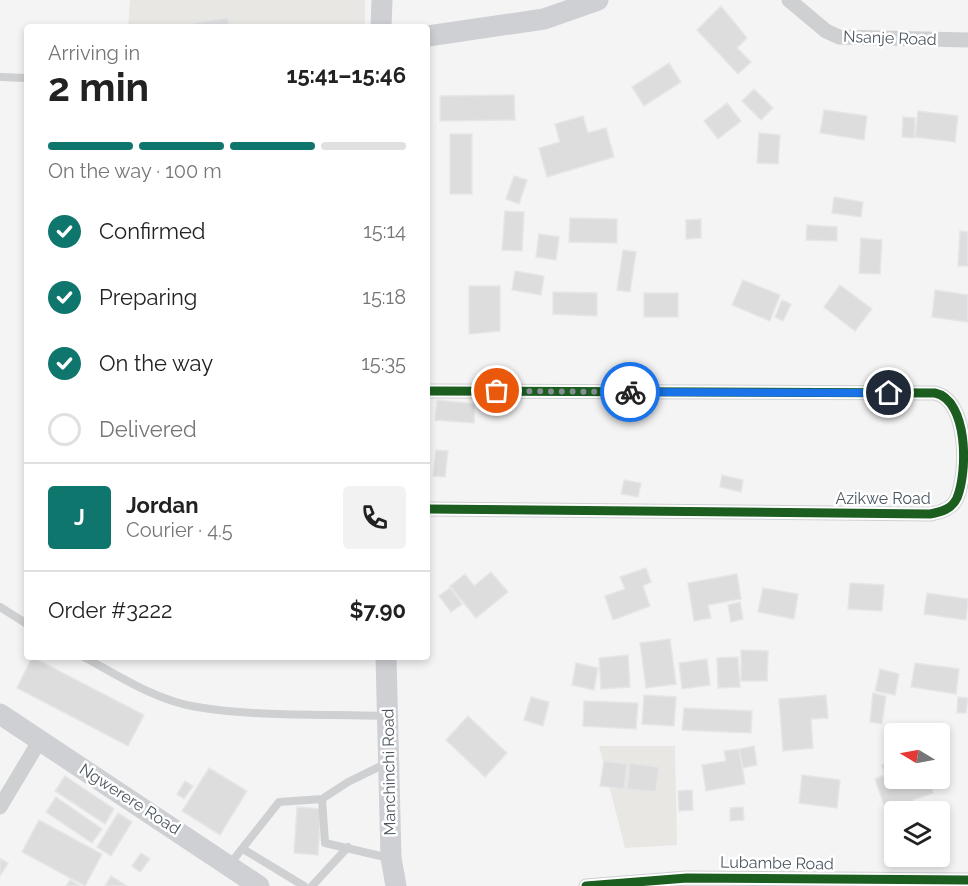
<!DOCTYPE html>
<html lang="en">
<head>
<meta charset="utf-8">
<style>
	body { margin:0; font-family:Raleway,sans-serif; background:#f2f2f2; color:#222; height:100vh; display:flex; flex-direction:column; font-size:22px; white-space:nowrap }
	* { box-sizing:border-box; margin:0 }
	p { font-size:20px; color:#767676 }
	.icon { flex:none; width:33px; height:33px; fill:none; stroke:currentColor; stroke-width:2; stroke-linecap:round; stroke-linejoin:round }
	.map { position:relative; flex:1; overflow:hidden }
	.side { position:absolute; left:24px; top:24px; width:406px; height:636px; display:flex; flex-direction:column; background:#fff; border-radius:6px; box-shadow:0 3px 9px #0003 }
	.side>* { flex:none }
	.needle { width:39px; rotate:280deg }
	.buttons { position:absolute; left:884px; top:723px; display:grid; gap:12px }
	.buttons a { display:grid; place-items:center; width:66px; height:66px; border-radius:6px; background:#fff; box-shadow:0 3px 9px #0003; font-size:30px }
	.pin { position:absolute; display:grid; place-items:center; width:51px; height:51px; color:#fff; margin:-26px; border:3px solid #fff; border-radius:50%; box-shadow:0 2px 6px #0007 }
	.courier { position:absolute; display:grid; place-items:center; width:60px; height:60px; margin:-30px; border:4px solid #1a73e8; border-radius:50%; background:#fff; color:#222; box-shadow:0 2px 8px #0007 }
	.overview em { font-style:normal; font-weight:700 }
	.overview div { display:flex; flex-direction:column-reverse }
	.overview { display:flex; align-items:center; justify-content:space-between; height:102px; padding:0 24px }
	h1 { font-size:39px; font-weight:700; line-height:45px }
	.bar { display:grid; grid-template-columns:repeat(4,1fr); gap:9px 6px; align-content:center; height:72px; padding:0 24px }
	.bar i { height:8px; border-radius:4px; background:#e0e0e0 }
	.bar .on { background:#0f766e }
	.bar p { grid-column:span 4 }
	.line { display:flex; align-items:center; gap:15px; padding:0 24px; border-top:2px solid #e0e0e0 }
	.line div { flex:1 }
	.round { display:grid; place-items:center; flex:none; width:63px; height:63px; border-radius:6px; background:#f2f2f2 }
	ol { padding:0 24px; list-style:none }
	li { display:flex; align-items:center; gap:18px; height:66px }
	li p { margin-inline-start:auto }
	li .icon { padding:6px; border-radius:50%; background:#0f766e; color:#fff; stroke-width:4 }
	li:last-child { color:#767676 }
	li i { width:33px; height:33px; border:3px solid #e0e0e0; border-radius:50% }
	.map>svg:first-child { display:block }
</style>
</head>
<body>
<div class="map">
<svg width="968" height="886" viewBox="0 0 968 886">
	<rect width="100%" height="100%" fill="#f4f4f4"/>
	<path fill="#e8e7e3" d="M130 0H365V27H128Z
		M599 746H675L677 845 625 848Z"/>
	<path fill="#ddddde" stroke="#e5e6e7" stroke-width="1.5" d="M721 6 747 38 737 48 751 62 738 74 697 30Z
		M228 17 230 27H185L184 25Z
		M669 63 681 82 644 106 632 87Z
		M754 89 773 108 761 120 742 101Z
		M514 95 515 120 440 121V96Z
		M727 103 741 121 718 139 704 121Z
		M824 110 867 116 864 140 820 133Z
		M918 111 958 116 955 142 915 137Z
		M583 116 588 133 606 128 614 157 547 177 539 148 560 142 555 124Z
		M903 117 915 118 914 138 902 137Z
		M759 133 780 135 778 164 757 163Z
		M450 134H472V194H450Z
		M514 176 527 180 519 204 506 199Z
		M834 197 863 202 861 217 832 213Z
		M505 211 524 212 522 251 502 250Z
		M570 218 617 219V243L569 242Z
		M701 219V238L686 239V220Z
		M807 225 837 227V241L806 240Z
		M960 231 968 232V266H958Z
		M539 234 559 237 556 260 536 257Z
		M861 238 882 240 880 274 859 273Z
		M623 250 636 252 630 292 617 290Z
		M515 271 544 276 541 295 512 290Z
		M743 280 780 295 770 321 732 305Z
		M840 285 872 309 855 331 824 307Z
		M469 286H500V331L469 334Z
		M935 290 968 295V322L932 317Z
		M553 292 597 293V316L553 314Z
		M644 293H678V317H644Z
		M782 300 791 304 783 321 775 317Z
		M437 400 475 404 474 423 435 420Z
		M436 450 448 451 445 477 433 476Z
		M722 475 743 480 741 492 720 487Z
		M624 480 641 483 638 497 621 494Z
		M646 568 651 582 643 586 650 606 613 620 605 596 625 589 620 577Z
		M491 572 508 592 476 618 450 586 465 574 474 586Z
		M737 574 741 599 708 605 711 618 694 621 688 583Z
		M850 583 884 585 882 611 848 609Z
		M450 588 462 604 451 612 439 596Z
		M763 588 798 594 794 619 758 612Z
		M927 593 968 599 966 620 924 614Z
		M740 602 743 619 731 622 728 605Z
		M670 639 676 684 646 688 640 643Z
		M741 650 768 651 767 681H741Z
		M628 655 630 687 601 689 599 658Z
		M32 657 144 715 128 746 17 688Z
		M738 657 740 687 718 688 717 658Z
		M707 659 710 685 682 689 679 663Z
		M576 663 598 668 594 690 572 685Z
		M915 663 959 669 956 694 911 687Z
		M880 669 899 674 895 695 875 691Z
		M873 693 886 696 882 724 870 722Z
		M644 695 676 697 674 726 642 724Z
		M826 695 828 718 811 719 813 748 783 751 779 699Z
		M531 697 549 702 543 726 524 720Z
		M958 697 968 698 966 713H957Z
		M584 701 638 703 636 729 583 726Z
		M684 708 752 711 751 733 682 730Z
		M468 716 507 753 485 777 446 740Z
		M754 746 757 765 743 768 739 749Z
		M739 749 745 784 706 791 702 765 726 761 724 751Z
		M604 761 627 764 624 789 600 786Z
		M894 761V778H928L933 793 913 800 915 807 902 812H897L894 805 885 808 875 779 885 775 882 765Z
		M630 763 659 767 656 792 627 789Z
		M209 768 247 791 220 835 182 811Z
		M802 775 840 780 837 808 799 803Z
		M65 776 114 809 105 824 55 791Z
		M185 781 193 786 184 799 177 794Z
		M692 790 693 810 679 811 678 791Z
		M56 797 102 829 92 843 46 812Z
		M297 807 321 809 318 855 294 853Z
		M743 807 744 820 730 821V808Z
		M118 813 132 822 111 856 97 847Z
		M39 820 102 854 85 886 22 852Z
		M141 853 150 859 140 872 132 866Z
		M1 859 8 863 0 876V861Z
		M111 876 127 886H105Z
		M70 880 80 886H66Z"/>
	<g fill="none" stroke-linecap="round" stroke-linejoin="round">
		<path stroke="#ced0d2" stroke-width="8" d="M0 77 27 78
			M0 607 27 624
			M84 657C119 676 157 701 197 707 257 717 325 714 386 716
			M387 763 348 782 322 799 325 843 389 858
			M243 849 304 886
			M230 864 279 802 322 799
			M312 886 348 847"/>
		<path stroke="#ced0d2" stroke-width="15" d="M789 0 826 31 839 37 968 40
			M428 391 935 393C968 400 968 471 957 498 952 509 941 512 930 514L428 509
			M0 807 40 740
			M586 886 687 878 968 880"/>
		<path stroke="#ced0d4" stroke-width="21" d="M381 27 382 0
			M428 36 544 19 598 0
			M386 657 391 858 396 886
			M0 714 259 886"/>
		<g stroke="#fff" stroke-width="13">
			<path id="cycleway" d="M428 391 935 393C968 400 968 471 957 498 952 509 941 512 930 514L428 509
				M586 886 687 878 968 880"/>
		</g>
		<use href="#cycleway" stroke="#1b5e20" stroke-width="9"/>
	</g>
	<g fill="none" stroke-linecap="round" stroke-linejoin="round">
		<path stroke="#868d94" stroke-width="6" stroke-dasharray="0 10.8" d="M497 391 630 392"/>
		<path stroke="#1a73e8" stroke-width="8" d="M630 392 889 393"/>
	</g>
	<g text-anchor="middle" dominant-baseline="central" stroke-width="5" stroke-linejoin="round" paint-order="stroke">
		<g font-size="16" fill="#4a5661" stroke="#fff">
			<text transform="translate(890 38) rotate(2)">Nsanje Road</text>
			<text x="883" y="498">Azikwe Road</text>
			<text transform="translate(389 772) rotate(-91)">Manchinchi Road</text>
			<text transform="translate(130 799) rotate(33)">Ngwerere Road</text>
			<text transform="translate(777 863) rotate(1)">Lubambe Road</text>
		</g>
	</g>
</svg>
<div class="buttons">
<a><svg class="needle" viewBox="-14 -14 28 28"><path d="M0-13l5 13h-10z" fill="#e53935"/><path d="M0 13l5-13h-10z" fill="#767676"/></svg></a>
<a><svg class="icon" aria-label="layers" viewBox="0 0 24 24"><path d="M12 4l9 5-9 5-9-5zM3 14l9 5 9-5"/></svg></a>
</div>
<div class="pin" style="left:497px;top:391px;background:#ea580c"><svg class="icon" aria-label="bag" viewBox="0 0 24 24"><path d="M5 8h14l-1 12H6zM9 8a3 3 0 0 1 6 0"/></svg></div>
<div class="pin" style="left:889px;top:393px;background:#1f2937"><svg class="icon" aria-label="home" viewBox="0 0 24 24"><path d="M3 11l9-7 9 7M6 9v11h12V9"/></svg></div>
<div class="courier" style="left:630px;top:392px"><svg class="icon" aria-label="bike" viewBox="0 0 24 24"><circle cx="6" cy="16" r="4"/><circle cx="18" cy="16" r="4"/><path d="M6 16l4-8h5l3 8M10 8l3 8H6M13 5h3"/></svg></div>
<section class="side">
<div class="overview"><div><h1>2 min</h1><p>Arriving in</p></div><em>15:41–15:46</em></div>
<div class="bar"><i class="on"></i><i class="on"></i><i class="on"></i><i></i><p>On the way · 100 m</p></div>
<ol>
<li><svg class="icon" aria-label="check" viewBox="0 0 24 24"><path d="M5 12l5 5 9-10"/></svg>Confirmed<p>15:14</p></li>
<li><svg class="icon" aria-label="check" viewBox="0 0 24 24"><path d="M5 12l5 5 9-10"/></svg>Preparing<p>15:18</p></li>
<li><svg class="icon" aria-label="check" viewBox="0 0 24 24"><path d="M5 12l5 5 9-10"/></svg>On the way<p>15:35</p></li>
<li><i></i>Delivered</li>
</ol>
<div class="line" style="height:108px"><b class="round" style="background:#0f766e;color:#fff">J</b><div><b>Jordan</b><p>Courier · 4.5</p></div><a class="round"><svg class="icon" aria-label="phone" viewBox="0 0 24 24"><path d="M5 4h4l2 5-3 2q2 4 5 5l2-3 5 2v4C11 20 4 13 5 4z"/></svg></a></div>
<div class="line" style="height:78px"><div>Order #3222</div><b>$7.90</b></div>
</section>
</div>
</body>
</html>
